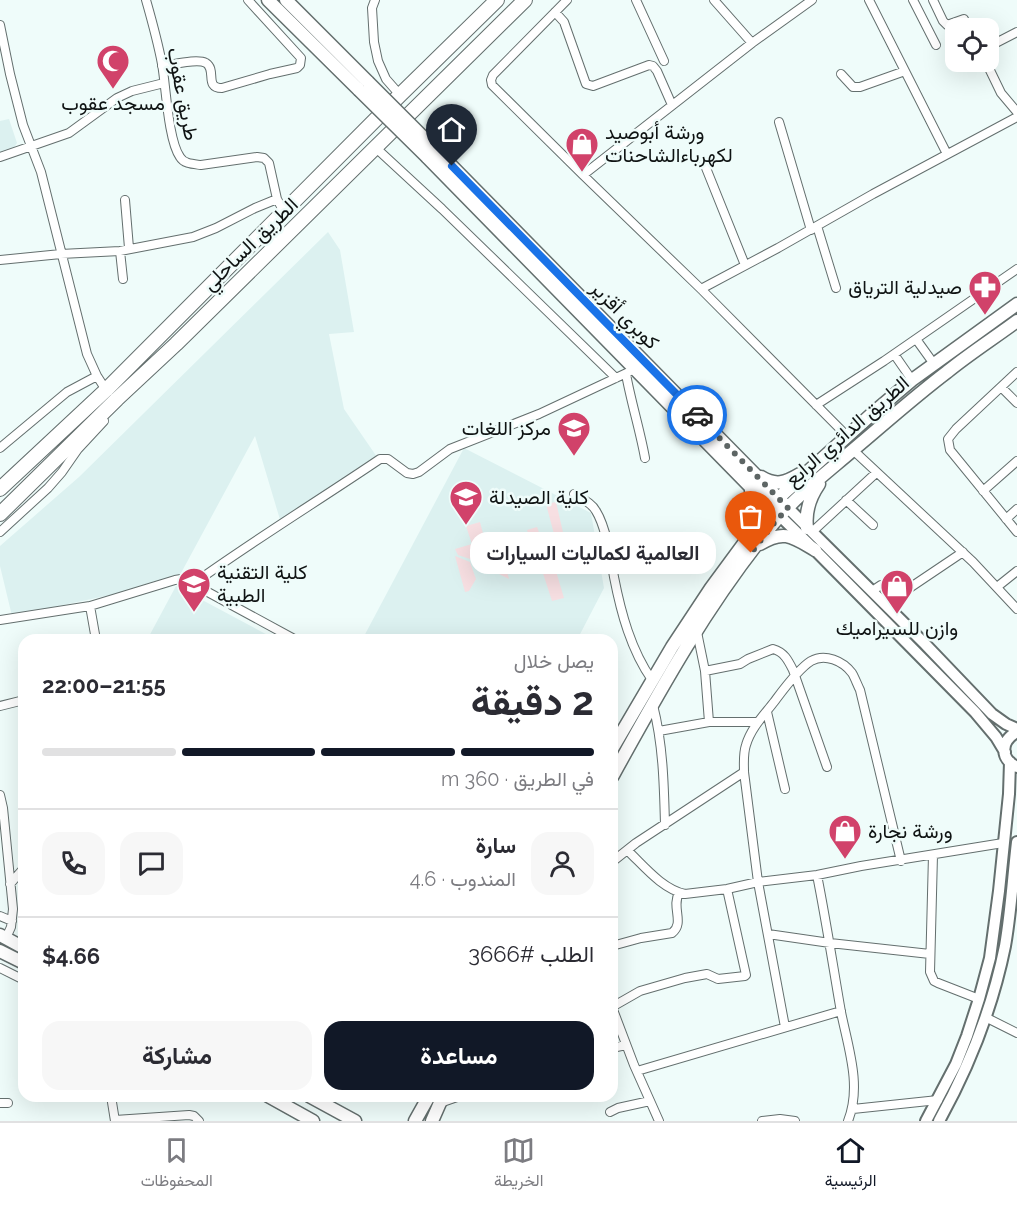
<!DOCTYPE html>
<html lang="ar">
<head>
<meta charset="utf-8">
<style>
	body { margin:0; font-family:Raleway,Vazirmatn,sans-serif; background:#f7f7f7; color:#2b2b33; direction:rtl; height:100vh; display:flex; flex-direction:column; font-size:22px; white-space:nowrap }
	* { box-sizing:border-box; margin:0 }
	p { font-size:20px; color:#7c7c81 }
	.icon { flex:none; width:33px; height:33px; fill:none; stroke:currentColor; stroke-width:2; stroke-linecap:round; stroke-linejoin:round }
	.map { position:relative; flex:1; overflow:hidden; direction:ltr }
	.sheet { position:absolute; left:18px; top:634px; width:600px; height:468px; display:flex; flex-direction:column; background:#fff; border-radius:18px; box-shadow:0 6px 24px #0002; direction:rtl }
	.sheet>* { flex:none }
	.controls { position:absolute; left:945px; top:18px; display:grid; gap:12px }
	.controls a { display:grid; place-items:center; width:54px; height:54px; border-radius:12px; background:#fff; box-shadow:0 6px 24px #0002; font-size:30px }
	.pin { position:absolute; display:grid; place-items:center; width:51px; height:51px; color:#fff; margin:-62px -26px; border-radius:50% 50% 50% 0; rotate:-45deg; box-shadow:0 0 6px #0007 }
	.pin .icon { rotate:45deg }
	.courier { position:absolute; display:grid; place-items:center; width:60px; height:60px; margin:-30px; border:4px solid #1a73e8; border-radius:50%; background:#fff; color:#222; box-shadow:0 2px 8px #0007 }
	.bubble { position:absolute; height:42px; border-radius:18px; background:#fff; box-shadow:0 6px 24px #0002; font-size:20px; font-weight:700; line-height:42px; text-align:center; direction:rtl }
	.headline em { font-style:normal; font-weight:700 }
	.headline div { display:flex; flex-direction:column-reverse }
	.headline { display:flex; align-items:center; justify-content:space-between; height:102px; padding:0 24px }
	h1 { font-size:39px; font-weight:700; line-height:45px }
	.bar { display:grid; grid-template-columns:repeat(4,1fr); gap:9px 6px; align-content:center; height:72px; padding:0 24px }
	.bar i { height:8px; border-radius:4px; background:#e1e1e2 }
	.bar .selected { background:#111827 }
	.bar p { grid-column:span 4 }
	.line { display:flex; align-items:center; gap:15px; padding:0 24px; border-top:2px solid #e1e1e2 }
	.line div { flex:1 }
	.round { display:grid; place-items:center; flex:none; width:63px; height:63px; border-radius:18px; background:#f7f7f7 }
	.action { display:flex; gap:12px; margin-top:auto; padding:12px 24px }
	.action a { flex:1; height:69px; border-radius:18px; background:#111827; color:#fff; font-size:24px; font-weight:700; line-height:69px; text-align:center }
	.action a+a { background:#f7f7f7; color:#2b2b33 }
	.tab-bar { display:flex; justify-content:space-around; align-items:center; height:84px; border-top:2px solid #e1e1e2; background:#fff; font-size:16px; color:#7c7c81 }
	.tab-bar a { display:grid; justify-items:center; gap:3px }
	.tab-bar .selected { color:#111827 }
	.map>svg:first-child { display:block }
</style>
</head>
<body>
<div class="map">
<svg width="1017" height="1121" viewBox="0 0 1017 1121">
	<rect width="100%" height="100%" fill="#effcfa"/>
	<path fill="#dcf1f0" d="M9 119 17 143 13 149 0 155V121Z
		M328 232 340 250 354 332 329 334 344 409 377 457 281 523 255 436 180 575 138 589 12 616 0 566V546L79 477Z
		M464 448 591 513 604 588 577 640H362Z
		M176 586 277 640H147Z"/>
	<path fill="#f7dfe2" d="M556 502 565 541 559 548 550 551 564 598 552 601 537 555 505 564 509 579 495 572 490 556 492 553 531 542 527 530 537 527 541 538 554 534 546 504Z
		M480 522 489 556 473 560 458 555 455 549 472 544 466 526Z
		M455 556 470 562 476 579 469 591 465 592Z"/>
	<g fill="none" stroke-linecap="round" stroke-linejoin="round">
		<g stroke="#646f6e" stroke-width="10">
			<path id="street" d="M146 0C152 21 158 43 162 64 166 86 168 140 180 157 184 164 193 164 201 165L257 157 264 158 269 163 277 199 284 212
				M375 0 372 8 374 42 378 61 386 79 400 95
				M567 0 493 75 491 80 492 85 583 175 701 289 847 436
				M636 0 664 61
				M714 0 752 43
				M869 0 947 154
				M913 0 936 45
				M933 0 943 21 947 25 964 19
				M555 12 564 22 586 84 593 86 649 65 653 66 657 71 672 105
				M0 25 10 74 23 125 41 172 87 354 97 376 106 390
				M988 47 1017 32
				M986 62 1001 93 1017 112
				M162 66C172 65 197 58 206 63 217 70 204 88 222 88L270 74 297 68 300 65 301 58 248 0
				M841 74 853 87H860L905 71
				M779 122 811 230
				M376 148 442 209 616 378
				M0 157 69 133 117 98 132 91 164 83
				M704 163 745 265
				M583 175 752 43 812 0
				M125 200 129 248
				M817 226 836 288
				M120 251 123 279
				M0 260 61 254 120 251 193 237 216 228 255 208 277 199
				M701 289 778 248 873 194 1017 117
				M916 339 934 364
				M894 354 912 380
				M1017 372 956 429 948 439 950 450 1017 532
				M626 374C631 402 640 430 645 458
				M1001 387 1017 403
				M816 405 884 361 1017 269
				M0 448 67 392 97 376
				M853 450 973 562 1017 609
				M983 491 1017 461
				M574 494C582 499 592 503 596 511 606 527 611 558 614 577 621 613 631 650 652 680
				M846 500 873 525
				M1006 519 1017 509
				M0 532 48 488 62 472 78 449 104 421
				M812 532 876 473
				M193 584C254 540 318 501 380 459H388L407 473 413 474 419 472 450 449 539 414 635 369
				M997 587 1017 571
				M872 591 881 585 901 590 908 589 963 552
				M90 606 96 640
				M0 620 90 606 175 580 181 579 193 584 296 640
				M697 632 705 671 709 722
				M705 671 740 664 748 659 773 649C784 652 788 660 793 670L827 767
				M653 705C663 744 664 784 665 825
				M0 706 24 700
				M767 712 785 789
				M659 731 709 722H758
				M0 795 3 808 13 909 11 927 6 938
				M627 850C644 866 662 889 685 894L727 889 758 882 817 875 861 866 1003 843
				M933 855 930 972 934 981 938 983 979 999
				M612 862 636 843 744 772
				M817 875C826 920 833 966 841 1012 848 1047 862 1086 848 1121
				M10 884 24 868
				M0 916 12 921
				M768 934 830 943 930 954
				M612 946 641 938 672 933C685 923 671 907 679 893
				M0 968 24 980
				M612 1007 640 991 685 978 707 974 718 979 745 976 746 975 727 889
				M612 1007 634 1065 659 1121
				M987 1018 1017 1033
				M785 1027 758 882 744 772C744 763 743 754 746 745 751 728 764 715 774 702 783 690 798 669 811 661 825 653 843 661 852 673 855 678 857 684 860 690L901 861
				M612 1048 626 1045
				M637 1071 841 1011
				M111 1096 115 1121
				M0 1103H8
				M440 1103 460 1096
				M853 1109 938 1100
				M610 1112 618 1108 650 1101
				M115 1120 189 1115 194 1116 199 1121
				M762 1121 780 1119 795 1121"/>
		</g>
		<g stroke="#646f6e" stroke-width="14">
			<path id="secondary" d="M788 508 925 644 992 714 1006 724 1017 729
				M780 516 815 550 975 712 996 737 1005 752
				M1017 732C1000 741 1000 759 1017 767
				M926 1121 956 1064 967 1036 979 999 990 958 999 891 1009 794 1010 762
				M939 1121C970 1065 992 1010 1005 946 1011 912 1013 876 1017 842"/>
		</g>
		<g stroke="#646f6e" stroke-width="15">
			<path id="primary" d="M268 0 359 90
				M286 0 368 82
				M435 149 785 505
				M427 157 775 512
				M761 477C776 486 785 483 800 474
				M751 491C758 504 757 515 751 529
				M807 528C805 512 810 497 819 484
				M760 544C784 529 793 537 815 550
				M612 749 672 647 711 588 767 512 784 493 874 412 912 380 1017 304
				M612 777C660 690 709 601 773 524 796 496 825 474 853 450 884 424 914 397 947 372 969 354 994 338 1017 321
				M0 935 24 948
				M0 951 24 963
				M268 1096 313 1121
				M309 1096 355 1121
				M415 1121 429 1096
				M432 1121 443 1096"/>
		</g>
		<g stroke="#646f6e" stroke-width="16">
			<path id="highway" d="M0 489 106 390 400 95 497 0
				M0 514 117 399 176 344 525 0"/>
		</g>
		<use href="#street" stroke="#fff" stroke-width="8"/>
		<use href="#secondary" stroke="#fff" stroke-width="10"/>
		<use href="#primary" stroke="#fff" stroke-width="12"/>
		<use href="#highway" stroke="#fff" stroke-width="14"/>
		<g stroke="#646f6e" stroke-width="15" stroke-linecap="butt">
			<path id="primary-bridge" d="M368 82 435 149
				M359 90 427 157"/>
		</g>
		<use href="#primary-bridge" stroke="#fff" stroke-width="12"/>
	</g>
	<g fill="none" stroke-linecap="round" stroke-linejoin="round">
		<path stroke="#5d6564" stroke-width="6" stroke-dasharray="0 10.8" d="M697 415 788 508 774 523 751 553"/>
		<path stroke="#1a73e8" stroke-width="8" d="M452 166 697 415"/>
	</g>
	<defs>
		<g id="mosque-pin" transform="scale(1.725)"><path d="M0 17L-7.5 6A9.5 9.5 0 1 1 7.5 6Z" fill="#d1426a" stroke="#effcfa"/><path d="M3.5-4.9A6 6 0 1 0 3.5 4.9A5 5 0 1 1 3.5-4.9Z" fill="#fff"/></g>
		<g id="shop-pin" transform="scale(1.725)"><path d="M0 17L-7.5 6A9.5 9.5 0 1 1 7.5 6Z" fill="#d1426a" stroke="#effcfa"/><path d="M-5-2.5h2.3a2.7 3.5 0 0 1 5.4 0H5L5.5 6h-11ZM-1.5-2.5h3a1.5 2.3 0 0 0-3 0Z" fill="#fff"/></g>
		<g id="pharmacy-pin" transform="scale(1.725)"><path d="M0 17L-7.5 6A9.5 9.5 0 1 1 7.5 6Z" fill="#d1426a" stroke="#effcfa"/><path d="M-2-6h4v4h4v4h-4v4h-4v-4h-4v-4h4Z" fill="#fff"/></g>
		<g id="university-pin" transform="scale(1.725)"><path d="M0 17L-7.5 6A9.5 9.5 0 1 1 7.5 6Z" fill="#d1426a" stroke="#effcfa"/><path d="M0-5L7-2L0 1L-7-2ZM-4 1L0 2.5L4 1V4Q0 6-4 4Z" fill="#fff"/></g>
	</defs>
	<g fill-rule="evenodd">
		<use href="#mosque-pin" x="113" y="61"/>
		<use href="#shop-pin" x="582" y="144"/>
		<use href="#pharmacy-pin" x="985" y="287"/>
		<use href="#university-pin" x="574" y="428"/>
		<use href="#university-pin" x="466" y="497"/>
		<use href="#university-pin" x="194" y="584"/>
		<use href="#shop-pin" x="897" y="586"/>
		<use href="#shop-pin" x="845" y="831"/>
	</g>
	<g text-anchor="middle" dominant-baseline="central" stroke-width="5" stroke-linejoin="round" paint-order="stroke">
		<g font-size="20" fill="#0f1313" stroke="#effcfa">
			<text transform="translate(183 94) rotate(79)">طريق عقوب</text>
			<text transform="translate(250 244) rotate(-44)">الطريق الساحلي</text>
			<text transform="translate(625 315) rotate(45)">كوبري أقزير</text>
			<text transform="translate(847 431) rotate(-41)">الطريق الدائري الرابع</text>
		</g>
		<g font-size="20" fill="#0f1313" stroke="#effcfa" text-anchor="start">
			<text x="113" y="103" text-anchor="middle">مسجد عقوب</text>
			<text x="605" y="132">ورشة أبوصيد<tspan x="605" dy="23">لكهرباءالشاحنات</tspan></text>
			<text x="962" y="287" text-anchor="end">صيدلية الترياق</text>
			<text x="551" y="428" text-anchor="end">مركز اللغات</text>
			<text x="489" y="497">كلية الصيدلة</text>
			<text x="217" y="572">كلية التقنية<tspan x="217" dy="23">الطبية</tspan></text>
			<text x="897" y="628" text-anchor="middle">وازن للسيراميك</text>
			<text x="868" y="831">ورشة نجارة</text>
		</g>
	</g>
</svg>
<div class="controls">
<a><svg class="icon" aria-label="locate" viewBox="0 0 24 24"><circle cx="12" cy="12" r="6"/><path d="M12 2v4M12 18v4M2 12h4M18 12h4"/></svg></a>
</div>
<div class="pin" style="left:751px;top:553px;background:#ea580c"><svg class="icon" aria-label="bag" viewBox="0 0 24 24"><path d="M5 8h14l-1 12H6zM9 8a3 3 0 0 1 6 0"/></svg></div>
<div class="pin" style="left:452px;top:166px;background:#1f2937"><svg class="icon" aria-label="home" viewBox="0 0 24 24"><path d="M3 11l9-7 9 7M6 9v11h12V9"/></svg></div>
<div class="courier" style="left:697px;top:415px"><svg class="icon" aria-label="car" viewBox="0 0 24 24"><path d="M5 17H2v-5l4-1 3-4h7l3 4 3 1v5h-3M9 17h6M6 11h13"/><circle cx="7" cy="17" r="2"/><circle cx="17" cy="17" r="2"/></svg></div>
<div class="bubble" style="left:470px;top:532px;width:246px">العالمية لكماليات السيارات</div>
<section class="sheet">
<div class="headline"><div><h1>2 دقيقة</h1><p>يصل خلال</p></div><em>21:55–22:00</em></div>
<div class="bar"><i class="selected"></i><i class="selected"></i><i class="selected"></i><i></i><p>في الطريق · 360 m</p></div>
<div class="line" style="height:108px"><a class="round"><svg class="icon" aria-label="person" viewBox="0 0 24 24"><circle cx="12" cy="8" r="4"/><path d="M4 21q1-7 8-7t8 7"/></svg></a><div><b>سارة</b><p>المندوب · 4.6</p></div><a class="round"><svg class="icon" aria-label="chat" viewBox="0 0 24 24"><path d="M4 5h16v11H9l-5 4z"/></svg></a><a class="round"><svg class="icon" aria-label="phone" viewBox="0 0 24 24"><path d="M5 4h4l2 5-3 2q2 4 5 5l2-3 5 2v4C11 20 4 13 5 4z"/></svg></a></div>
<div class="line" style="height:78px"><div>الطلب #3666</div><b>$4.66</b></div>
<div class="action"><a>مساعدة</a><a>مشاركة</a></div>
</section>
</div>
<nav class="tab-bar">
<a class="selected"><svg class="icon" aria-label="home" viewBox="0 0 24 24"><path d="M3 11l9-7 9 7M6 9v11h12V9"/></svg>الرئيسية</a>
<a><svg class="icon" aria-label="map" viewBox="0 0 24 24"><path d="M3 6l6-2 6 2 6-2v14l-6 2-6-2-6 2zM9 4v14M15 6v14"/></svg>الخريطة</a>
<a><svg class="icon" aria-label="saved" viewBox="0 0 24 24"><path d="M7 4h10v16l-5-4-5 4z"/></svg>المحفوظات</a>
</nav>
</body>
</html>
